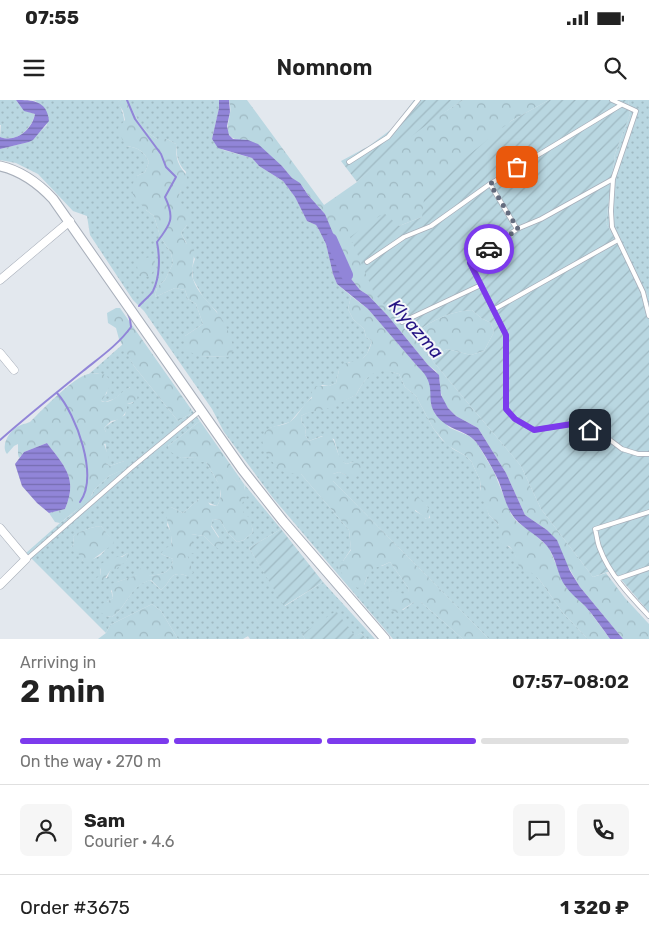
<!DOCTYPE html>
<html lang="en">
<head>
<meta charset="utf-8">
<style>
	body { margin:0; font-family:Rubik,sans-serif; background:#f6f6f6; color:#222; height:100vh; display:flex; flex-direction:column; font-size:19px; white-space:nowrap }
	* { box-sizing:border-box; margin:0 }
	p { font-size:16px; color:#767676 }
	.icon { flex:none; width:28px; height:28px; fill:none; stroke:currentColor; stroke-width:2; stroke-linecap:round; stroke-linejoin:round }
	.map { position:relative; height:539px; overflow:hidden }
	.side { display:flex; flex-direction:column; background:#fff; flex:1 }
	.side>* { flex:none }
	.pin { position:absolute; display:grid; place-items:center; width:42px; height:42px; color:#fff; margin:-21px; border-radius:10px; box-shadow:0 2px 8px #0006 }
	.courier { position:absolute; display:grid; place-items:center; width:50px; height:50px; margin:-25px; border:4px solid #7c3aed; border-radius:50%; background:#fff; color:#222; box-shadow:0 1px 6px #0007 }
	.overview em { font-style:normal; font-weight:600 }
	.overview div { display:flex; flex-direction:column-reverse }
	.overview { display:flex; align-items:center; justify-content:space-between; height:85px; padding:0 20px }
	h1 { font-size:32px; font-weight:600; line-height:38px }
	.bar { display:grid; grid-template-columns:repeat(4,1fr); gap:8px 5px; align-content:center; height:60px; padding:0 20px }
	.bar i { height:6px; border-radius:4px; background:#e0e0e0 }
	.bar .active { background:#7c3aed }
	.bar p { grid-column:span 4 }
	.line { display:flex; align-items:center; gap:12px; padding:0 20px; border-top:1px solid #e0e0e0 }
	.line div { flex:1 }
	.round { display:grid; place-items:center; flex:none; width:52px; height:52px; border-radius:8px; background:#f6f6f6 }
	.status { display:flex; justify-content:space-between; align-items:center; height:35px; padding:0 25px; background:#fff; direction:ltr }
	.status svg { height:14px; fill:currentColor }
	header { display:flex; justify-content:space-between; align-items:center; height:65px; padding:0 20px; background:#fff; font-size:22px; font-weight:600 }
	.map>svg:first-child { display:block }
</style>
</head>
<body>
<div class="status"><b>07:55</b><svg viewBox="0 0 49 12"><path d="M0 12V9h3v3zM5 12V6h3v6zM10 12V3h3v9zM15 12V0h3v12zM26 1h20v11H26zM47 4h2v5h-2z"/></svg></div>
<header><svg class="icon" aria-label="menu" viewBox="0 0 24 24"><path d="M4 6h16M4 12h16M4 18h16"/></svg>Nomnom<svg class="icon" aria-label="search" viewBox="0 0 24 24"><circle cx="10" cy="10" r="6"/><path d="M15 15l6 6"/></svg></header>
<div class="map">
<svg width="649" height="539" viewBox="0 0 649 539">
	<defs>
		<pattern id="grass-dots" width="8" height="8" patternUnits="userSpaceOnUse" patternTransform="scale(1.25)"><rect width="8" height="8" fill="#b9d7e1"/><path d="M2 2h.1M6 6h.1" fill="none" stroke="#9fb9c2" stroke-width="1.8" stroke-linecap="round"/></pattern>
		<pattern id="forest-crowns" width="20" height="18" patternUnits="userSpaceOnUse" patternTransform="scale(1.25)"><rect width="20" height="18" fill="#b9d7e1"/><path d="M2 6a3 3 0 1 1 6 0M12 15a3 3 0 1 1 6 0" fill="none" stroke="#9fb9c2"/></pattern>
		<pattern id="garden-furrows" width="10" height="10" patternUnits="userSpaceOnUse" patternTransform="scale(1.25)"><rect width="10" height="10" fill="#b9d7e1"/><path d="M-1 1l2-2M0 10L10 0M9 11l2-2" fill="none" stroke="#9fb9c2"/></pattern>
		<pattern id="water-rules" width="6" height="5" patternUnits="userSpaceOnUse" patternTransform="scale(1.25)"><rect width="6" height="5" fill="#9185d8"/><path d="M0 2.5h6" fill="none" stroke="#766db1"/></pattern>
	</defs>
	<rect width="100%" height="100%" fill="#e3e8ee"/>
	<path fill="url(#grass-dots)" fill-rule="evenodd" d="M0 0H16C21 8 26 12 35 14 31 30 16 43 0 37L1 25H0Z
		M33 0H121L118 2C126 16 125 30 126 46 139 48 144 51 149 62L145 72 137 76 146 110 154 116 160 136 171 153 173 163 165 180 157 187 155 197 175 188 185 190 188 199 196 204 203 224 185 236 199 256 228 257 217 212 203 197 193 179 192 168 195 159 181 133 187 125 183 108 178 99 186 72C177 63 177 56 176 44L167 39H157L148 33 141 26 127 0H219V8L212 39 223 50 252 58 259 66 283 81 295 97 307 121 316 125 319 130 326 144 333 174 337 184 351 196 348 209 353 219 364 229 366 237 372 241 367 254 362 259 356 262H349L339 270 336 283 329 286 322 285 290 322 270 328 301 374 349 430 351 449 343 461 364 485 369 472 375 466H382L390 462 409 489 408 495 389 496 390 503 403 510 414 502H421L463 539H393L273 398 224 332 212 309 144 211 133 200 90 135 87 116 73 111 38 74 16 63 0 60V49L29 42 47 25 36 1Z
		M628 0H649V198L606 123 615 54 630 14Z
		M123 244 134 266 178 321 190 314 191 309 200 321 168 346 181 358 195 357 206 362 220 386V400L217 406 199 399 183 413 171 407 167 425 171 432V446L161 454 173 459C172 473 162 474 150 476L141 469 138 475 117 482 111 491 113 498 107 502 106 516 112 517C129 505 128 487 150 480L161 490C172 482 169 469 187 476V454L191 434 204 436 214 446 219 437 211 425 213 419 220 420 227 432 237 442 244 440 253 432C252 420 242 417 241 407 241 398 247 393 244 384L281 429 249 448 285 506 323 482 375 539H367L361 533 356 536 302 534 305 539H250L248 536 243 539H178L161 511 152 504 110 525 106 533 26 453 60 423 72 414 92 395 94 390 109 376 124 369V361L110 366 106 363C108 351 104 345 106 332L104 328C111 322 117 320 125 315L127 304 133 303 130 287 114 299 105 302 100 300 107 293 108 278 100 273 89 274ZM101 426 111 439C106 453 98 460 83 461L81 455 71 447 74 444 73 437C80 431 91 427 101 426ZM128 453 127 460 110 471 107 478H98L101 476 100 469C110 458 116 460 128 453Z
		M379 270H386L399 274 405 287 416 296 433 328 442 340 453 349 466 356 471 361 480 380V388L489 415 499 425V439L514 451 516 457 539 479 563 513 588 539H489L333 381V374L339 372 346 375 353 362 346 364 340 360 334 339 322 336 309 341 305 335 306 328 302 323 301 316C312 309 325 310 337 304 343 301 349 298 356 295 362 284 367 274 379 270ZM419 399 427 406 430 418 426 419 424 416 415 411Z"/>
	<path fill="url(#forest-crowns)" d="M121 0H127L141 26 148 33 157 39H167L176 44C176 50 176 58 179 64 183 73 186 71 188 82 174 94 178 104 191 114L187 125 181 133 186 143 194 149C195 159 190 170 193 179 197 193 210 203 218 214 227 225 230 235 234 249L228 257 198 256 186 250 185 236 203 224 196 204 188 199 185 190 175 188 155 197 157 187 165 180 173 163 171 153 160 136 154 116 146 110 133 95 132 85 137 76 145 72 149 62C144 51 139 48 126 46L121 37 118 28 125 20 123 11 117 2Z
		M229 0H247L324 105 357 82 379 61 422 27 463 0H549L511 21 422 117 399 126 410 235C432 222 445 212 472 210L481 218 491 223 494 232 484 251 471 255 447 249 431 259 521 366 541 409 593 477 606 473 625 498 649 524V539H623L580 487 547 430 525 415 506 373 478 328 456 316 448 308 443 300 440 290V280L436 271 428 265 388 216 368 195 360 190 348 175 338 158 336 143 325 114 308 95 303 87 292 78 282 66 238 40C222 36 229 23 230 13 231 9 230 4 229 0Z
		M150 157 154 158C157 168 153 175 144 178L138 175 137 165 141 159Z
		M351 196 368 209 418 267 426 274 431 284V304L435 314 450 328 469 336 477 343 494 372 511 414 517 422 533 433 549 448 565 486 587 508 610 539H588L563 513 539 479 528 470H521C516 462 516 452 509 446L502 445 499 439V425L489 415 481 395 480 380 471 361 466 356 447 345 433 328 416 296 405 287 399 274C375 266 367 274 356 295 347 299 338 305 329 308 319 311 310 311 301 316L302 323 306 328 305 335 309 341 329 334C338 343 335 356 346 364L353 362H360L361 369 360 375 353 378 339 372 333 374V381L489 539H463L421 502H414L397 513 390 509 389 496 392 490 407 495 409 489 390 462C372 471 372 464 364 485L358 488C348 483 341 474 337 464L343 461 351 450 349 430 301 374C296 374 287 374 282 371 272 364 255 342 266 331 272 324 284 327 291 321 300 314 303 303 312 298V291L316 286H329L336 283 339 270 343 264C361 259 366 262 372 241L366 237 364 229 353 219 348 209Z
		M116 208H120L191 309 190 314 178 321 134 266 119 239 116 228 108 223 107 213Z
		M100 273 105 275 112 282 104 297 101 301C114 306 122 287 135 286L138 290 137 301 127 304V310L121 319 111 321 104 328 106 332 112 334 113 339 109 343 104 344 109 358 106 363 110 366 124 361 128 364 125 369 109 376 94 390 89 400 60 423 55 422 49 413 65 409C78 378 65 367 47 343L24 352 19 358 18 354V344L14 346 7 354C0 345 10 329 21 325 24 323 28 324 31 321 42 310 74 277 88 274 92 273 96 274 100 273Z
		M200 321 244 384 246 397C239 406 241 413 250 418L253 432 244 440 237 442 227 432 220 420 213 419 211 426 222 443 219 449 214 446 204 436 191 434V441L195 447 194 453 187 454 193 473 187 476C169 469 172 482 161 490L151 480C129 486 128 506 112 517L106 516 100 512 101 504 107 502 113 498 111 484 137 475 141 468 148 469 150 476C162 474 172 473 173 459L161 454 165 448 171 446C173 433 167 423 165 411L171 407 183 413 199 399H206L210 405 217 406C227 390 214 377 206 362H200L195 357 181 358 169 351 168 346Z
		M414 394C423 401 433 407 428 420L409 405 408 398 410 395Z
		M101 426 114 442 112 445 92 460 85 463 83 461 80 455 71 450V447L74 444 73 437C78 431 92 427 101 426Z
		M128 453 130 458 116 469 110 471 104 480 98 481 95 479 101 475 100 465C105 461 115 456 122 457Z
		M152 504 161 511 178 539H98L106 533 110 525Z"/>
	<path fill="url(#garden-furrows)" d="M414 0H463C425 25 390 51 357 82L341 61 369 46 393 28Z
		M549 0H628L630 14 615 54 606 123 649 198V512L613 470 593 477 541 409 521 366 431 259 447 249 471 255 484 251 494 232 491 223 481 218 472 210C445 212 432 222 410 235L374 193 350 137 384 113 399 126 422 117 425 90 511 21Z
		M281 429 323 482 284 506 249 448Z
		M336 511 355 536 361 533 367 539H305L302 534Z"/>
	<path fill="url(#water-rules)" d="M16 0C32 0 47 0 49 21L33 40 29 42 0 49V37C16 43 32 30 35 14L24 11Z
		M219 0H229L230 12 227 26 229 35 233 39 248 40 258 44 282 66 292 78 300 83 308 95 325 114 335 138 338 158 348 175 360 190 368 195 388 216 428 265 439 275 441 295 448 308 456 316 478 328 506 373 525 415 547 430 557 440 570 471 580 487 623 539H610C602 528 594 516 585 506 579 500 571 494 566 487 557 476 557 458 547 446 536 433 520 428 511 413 505 403 503 392 499 382 495 372 482 350 476 342 465 329 448 331 436 315 424 298 439 286 418 267L368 209 337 184 333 174 326 144 319 130 316 125 307 121 295 97 283 81 259 66 252 58 218 48 212 39 219 8Z
		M47 343C65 367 78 378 65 409L49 413 37 403 22 386 15 364 24 352Z"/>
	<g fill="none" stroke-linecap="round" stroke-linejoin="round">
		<path stroke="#9185d8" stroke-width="2" d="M127 0 135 19 161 54 166 67 176 77 165 97C175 118 171 124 157 142 160 157 160 177 153 191 150 196 143 201 139 206
			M57 293C76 314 99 376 80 402
			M0 340C27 316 55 294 83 271 99 258 118 245 131 227L130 219 128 214"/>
		<path stroke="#9185d8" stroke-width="12" d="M331 139 347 175"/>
		<g stroke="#a8afba" stroke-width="5.5">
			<path id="service" d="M612 0 636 11 613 79 541 119 517 129 470 163 506 235V309L515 319 534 330 572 324 590 329 606 337 622 349 638 354H649
				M349 62 388 37 418 0
				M613 79 611 111 612 127 643 192 649 216
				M517 129 490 84 621 5
				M367 162 404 137 431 126 490 84
				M493 210 618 140
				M402 222 481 185
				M649 412 595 429C597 435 597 443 600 449 609 474 631 497 649 516
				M27 459 131 368 200 311
				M617 479 649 468"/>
		</g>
		<g stroke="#a8afba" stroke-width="9">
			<path id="minor" d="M0 180 70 121
				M0 253 14 270
				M0 428 26 459 0 485"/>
		</g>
		<g stroke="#a8afba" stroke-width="11">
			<path id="tertiary" d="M0 66C22 71 38 83 53 99L242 369 283 421 385 539"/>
		</g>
		<use href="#service" stroke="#fff" stroke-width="4"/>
		<use href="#minor" stroke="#fff" stroke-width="8"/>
		<use href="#tertiary" stroke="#fff" stroke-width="9"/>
	</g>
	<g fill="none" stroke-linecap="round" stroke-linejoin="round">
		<path stroke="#646c7e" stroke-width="5" stroke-dasharray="0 9" d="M489 149 518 129 490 84 517 67"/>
		<path stroke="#7c3aed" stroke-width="6" d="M489 149 470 163 506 235V309L515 319 534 330 572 324 590 330"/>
	</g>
	<g text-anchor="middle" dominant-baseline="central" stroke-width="4" stroke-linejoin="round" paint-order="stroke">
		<g font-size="18" font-style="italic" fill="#251484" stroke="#f4f7fa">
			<text transform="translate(416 229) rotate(49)">Klyazma</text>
		</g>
	</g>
</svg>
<div class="pin" style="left:517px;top:67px;background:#ea580c"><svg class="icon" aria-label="bag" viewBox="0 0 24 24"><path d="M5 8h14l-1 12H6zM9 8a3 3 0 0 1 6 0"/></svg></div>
<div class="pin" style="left:590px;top:330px;background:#1f2937"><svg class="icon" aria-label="home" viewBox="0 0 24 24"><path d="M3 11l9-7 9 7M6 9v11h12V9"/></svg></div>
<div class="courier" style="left:489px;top:149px"><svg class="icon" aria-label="car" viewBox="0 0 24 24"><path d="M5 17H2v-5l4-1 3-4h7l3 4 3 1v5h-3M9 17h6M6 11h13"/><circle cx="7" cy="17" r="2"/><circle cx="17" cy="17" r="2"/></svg></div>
</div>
<section class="side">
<div class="overview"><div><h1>2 min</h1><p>Arriving in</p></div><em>07:57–08:02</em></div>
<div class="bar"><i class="active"></i><i class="active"></i><i class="active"></i><i></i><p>On the way · 270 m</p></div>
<div class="line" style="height:90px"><a class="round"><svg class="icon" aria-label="person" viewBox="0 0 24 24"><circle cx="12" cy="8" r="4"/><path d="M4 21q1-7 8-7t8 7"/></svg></a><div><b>Sam</b><p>Courier · 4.6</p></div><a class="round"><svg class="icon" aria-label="chat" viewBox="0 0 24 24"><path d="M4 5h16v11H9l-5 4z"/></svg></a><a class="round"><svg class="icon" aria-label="phone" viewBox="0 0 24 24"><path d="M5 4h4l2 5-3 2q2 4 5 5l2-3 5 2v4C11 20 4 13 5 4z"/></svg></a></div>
<div class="line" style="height:65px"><div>Order #3675</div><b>1 320 ₽</b></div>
</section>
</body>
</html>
